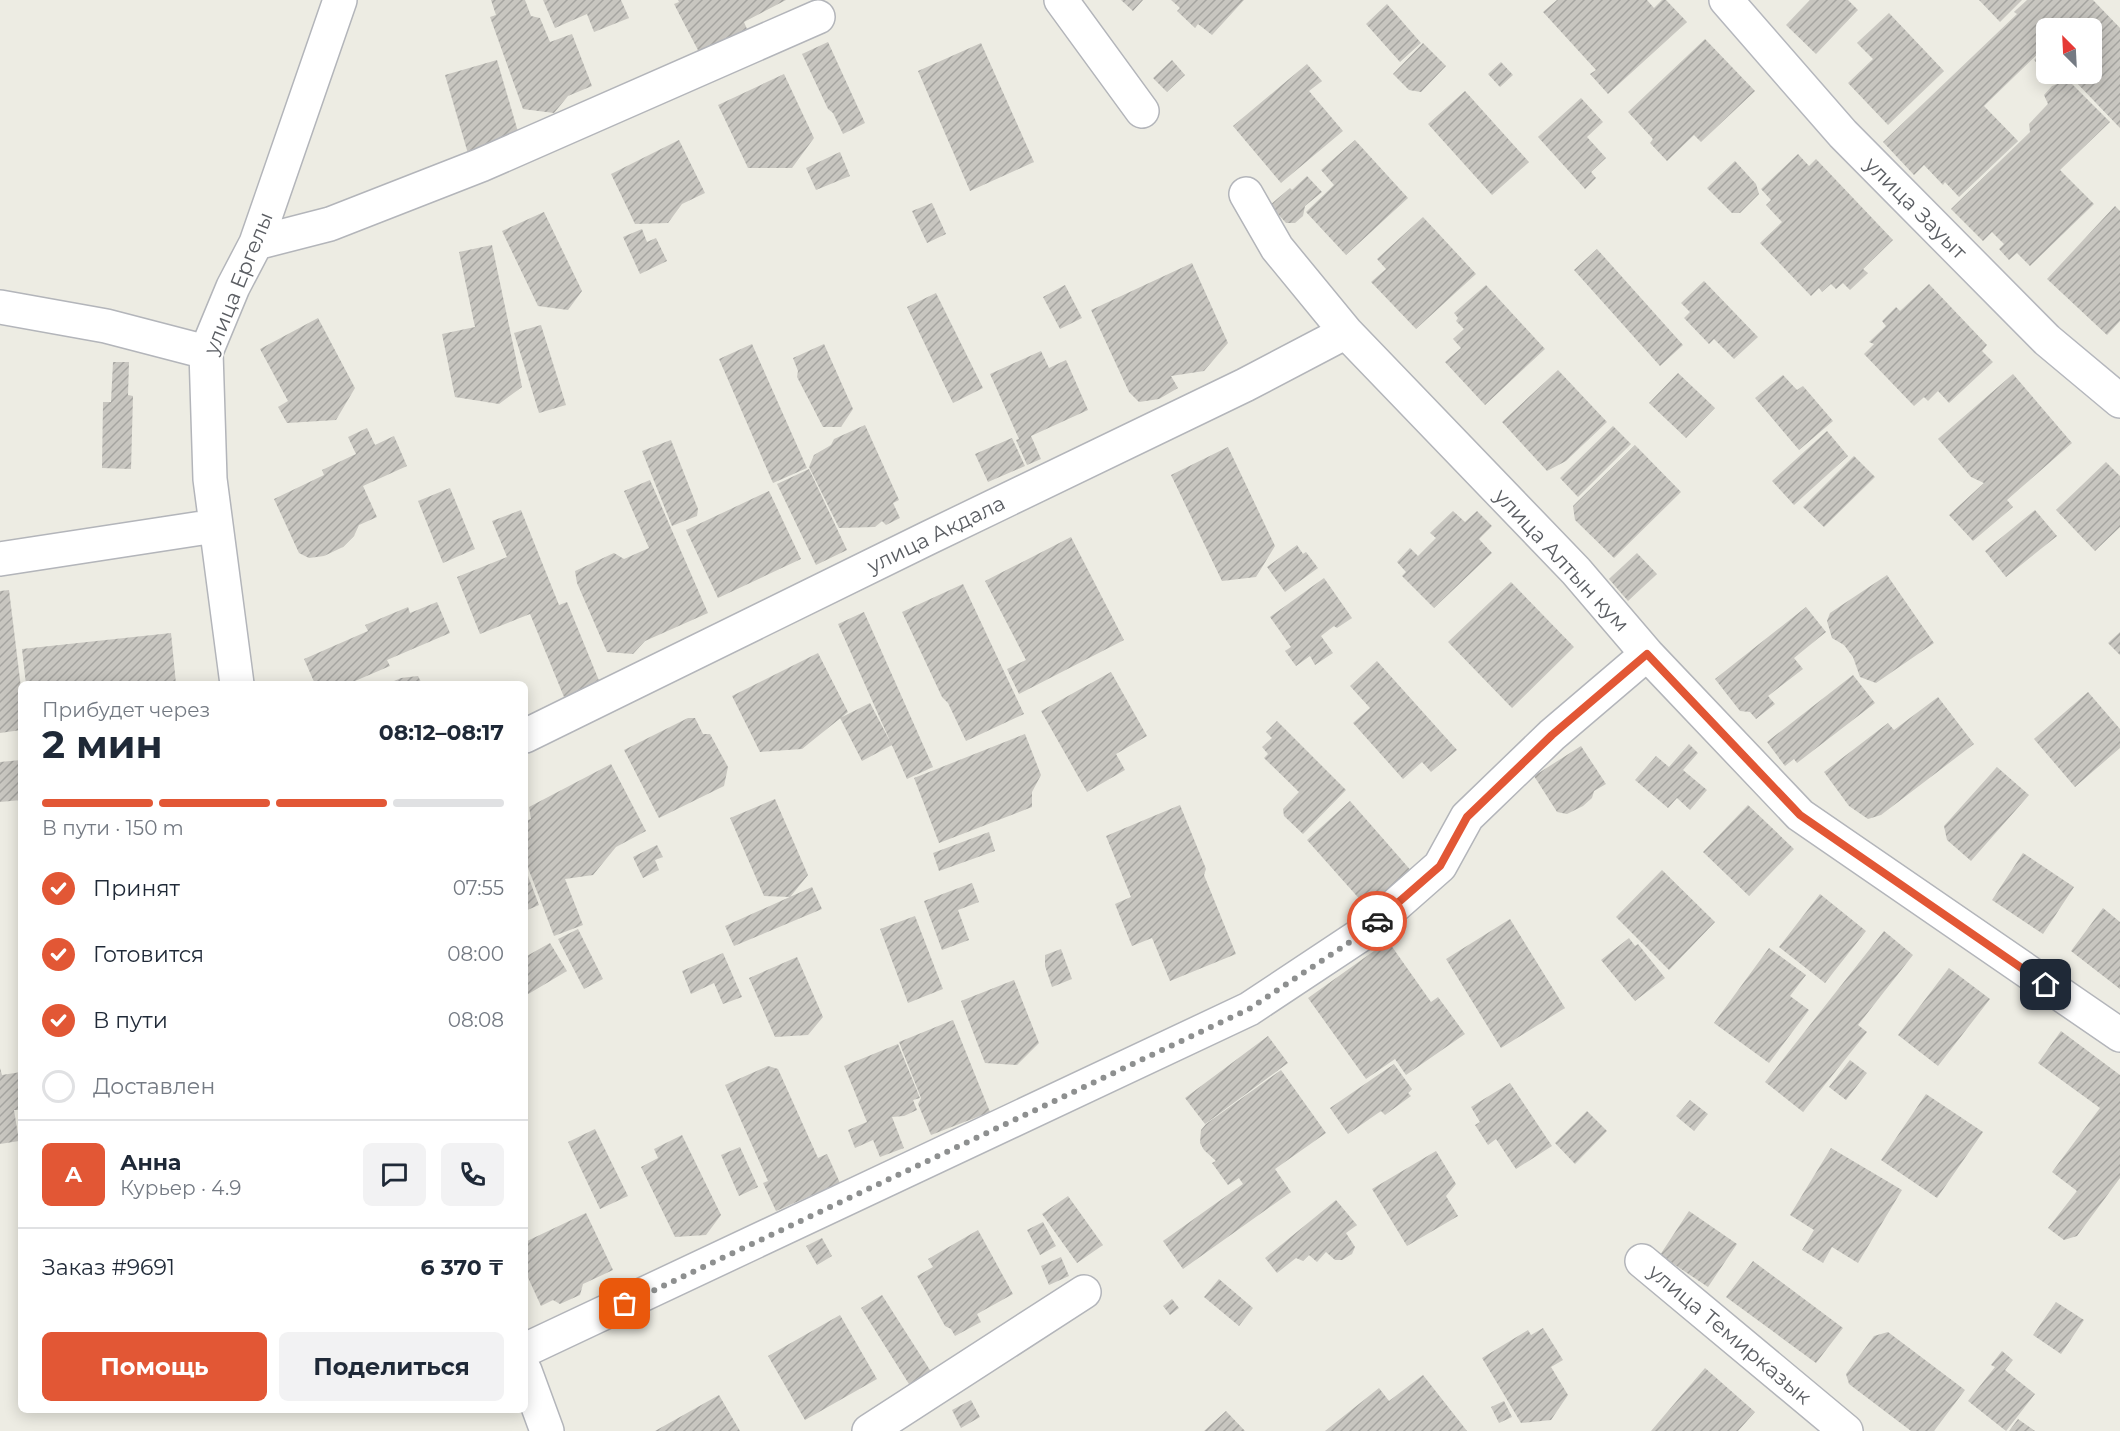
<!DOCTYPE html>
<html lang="ru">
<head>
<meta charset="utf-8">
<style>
	body { margin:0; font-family:Montserrat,sans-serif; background:#f2f2f3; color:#1f2937; height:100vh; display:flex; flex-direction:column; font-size:22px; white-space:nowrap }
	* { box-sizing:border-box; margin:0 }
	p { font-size:20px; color:#747a83 }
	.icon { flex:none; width:33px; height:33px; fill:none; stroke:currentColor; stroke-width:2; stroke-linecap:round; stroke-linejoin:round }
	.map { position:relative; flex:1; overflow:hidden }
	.drawer { position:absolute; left:18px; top:681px; width:510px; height:732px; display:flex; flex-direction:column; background:#fff; border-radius:9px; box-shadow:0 3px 15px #0003 }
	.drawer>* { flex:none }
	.needle { width:39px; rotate:336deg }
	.controls { position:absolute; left:2036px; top:18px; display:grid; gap:12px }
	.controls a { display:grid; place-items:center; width:66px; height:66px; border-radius:9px; background:#fff; box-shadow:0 3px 15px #0003; font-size:30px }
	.pin { position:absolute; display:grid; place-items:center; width:51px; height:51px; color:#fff; margin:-26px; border-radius:12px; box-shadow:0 3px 9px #0006 }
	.courier { position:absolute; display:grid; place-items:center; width:60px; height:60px; margin:-30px; border:4px solid #e25735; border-radius:50%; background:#fff; color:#222; box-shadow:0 2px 8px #0007 }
	.summary em { font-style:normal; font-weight:700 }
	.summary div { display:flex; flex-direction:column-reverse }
	.summary { display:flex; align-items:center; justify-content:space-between; height:102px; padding:0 24px }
	h1 { font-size:39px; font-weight:700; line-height:45px }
	.bar { display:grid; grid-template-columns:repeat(4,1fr); gap:9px 6px; align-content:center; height:72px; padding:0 24px }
	.bar i { height:8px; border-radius:4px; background:#e0e1e3 }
	.bar .current { background:#e25735 }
	.bar p { grid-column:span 4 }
	.line { display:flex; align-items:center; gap:15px; padding:0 24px; border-top:2px solid #e0e1e3 }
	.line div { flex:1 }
	.round { display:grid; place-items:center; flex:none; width:63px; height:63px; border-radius:9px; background:#f2f2f3 }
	ol { padding:0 24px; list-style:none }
	li { display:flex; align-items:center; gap:18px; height:66px }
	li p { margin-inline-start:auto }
	li .icon { padding:6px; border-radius:50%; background:#e25735; color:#fff; stroke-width:4 }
	li:last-child { color:#747a83 }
	li i { width:33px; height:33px; border:3px solid #e0e1e3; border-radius:50% }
	.cta { display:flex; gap:12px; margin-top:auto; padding:12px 24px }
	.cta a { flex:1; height:69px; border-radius:9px; background:#e25735; color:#fff; font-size:24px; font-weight:700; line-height:69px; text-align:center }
	.cta a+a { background:#f2f2f3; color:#1f2937 }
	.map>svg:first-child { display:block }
</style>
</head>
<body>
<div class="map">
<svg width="2120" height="1431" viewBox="0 0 2120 1431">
	<defs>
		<pattern id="building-hatch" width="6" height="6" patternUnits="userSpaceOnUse" patternTransform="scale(1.5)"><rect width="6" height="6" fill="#c8c6c0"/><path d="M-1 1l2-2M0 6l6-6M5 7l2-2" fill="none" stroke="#a5a4a0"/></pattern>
	</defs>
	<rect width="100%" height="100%" fill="#edece3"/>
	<path fill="url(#building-hatch)" d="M491 0H525L531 16 540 18 550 42 572 34 592 86 568 96 554 113 523 109 490 17 496 15Z
		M543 0H621L629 18 594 32 587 14 555 28Z
		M678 0H786L744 22 747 29 700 54 674 4 679 2Z
		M1121 0H1143L1133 11Z
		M1171 0H1244L1212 35 1198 24 1195 28 1177 11 1180 8Z
		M1557 0H1647L1654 8 1662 0H1666L1687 22 1608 94 1590 74 1596 70 1543 12Z
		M1810 0H1848L1858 10 1816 54 1786 25Z
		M1979 0H2022L2000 22Z
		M2027 0H2093L2120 28V128L2072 78 2054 81 2047 74H2091V28H2046V46L1984 106 2018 141 1959 197 1945 182 1943 185 1924 165 1914 175 1883 142 2017 14 2014 12Z
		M1387 4 1421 43 1400 62 1366 24Z
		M1889 13 1944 71 1888 125 1848 83 1873 59 1857 43Z
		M1705 39 1755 91 1701 142 1694 135 1667 161 1650 143 1653 139 1628 112Z
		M828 42 865 123 843 134 833 113 828 109 802 54Z
		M981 43 1034 162 970 191 918 71Z
		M1423 43 1446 66 1421 92 1409 90 1393 74Z
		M2046 48V72L2034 60Z
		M497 60 521 142 469 157 445 75Z
		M1172 60 1185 75 1167 92 1153 78Z
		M1501 62 1513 75 1500 87 1488 74Z
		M1307 64 1322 81 1309 91 1343 131 1281 183 1233 126Z
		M784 74 814 138 792 168H748L718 105Z
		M2068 80 2110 122 2060 170 2094 204 2030 266 2017 253 2009 260 1999 249 2004 244 1992 232 1983 241 1951 209 2030 132 2029 124 2048 104 2044 95 2052 86Z
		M1465 91 1529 162 1492 195 1428 124Z
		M1581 98 1603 122 1587 137 1606 158 1591 172 1596 178 1585 189 1538 137Z
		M679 140 705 193 682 204 668 223 635 224 611 174Z
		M1355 140 1408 198 1346 255 1306 212 1334 185 1321 170Z
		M840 152 850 176 816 190 806 168Z
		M1798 154 1809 166 1816 159 1893 240 1863 269 1868 273 1850 290 1843 283 1836 289 1831 284 1822 292 1819 288 1811 296 1760 243 1782 222 1766 205 1771 200 1761 189Z
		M1735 161 1756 184 1759 194 1740 213H1732L1707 188Z
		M1307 176 1322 192 1305 206 1303 216 1295 223H1286L1270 205 1290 188 1292 190Z
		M932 203 946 234 927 243 912 211Z
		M2115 206 2120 211V321L2107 335 2047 279Z
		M544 212 582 291 568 310 538 306 502 231Z
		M1423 217 1476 274 1416 329 1371 282 1386 269 1377 259Z
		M642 229 647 242 656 238 667 261 640 274 623 237Z
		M492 245 522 387 499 404 455 397 442 334 475 327 459 252Z
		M1597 249 1683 345 1660 366 1574 270Z
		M1192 263 1228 343 1204 371 1171 376 1178 388 1159 399 1139 402 1129 392 1091 310Z
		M1704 281 1758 337 1734 359 1714 339 1709 344 1684 318 1690 312 1681 303Z
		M1929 284 1987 345 1982 351 1993 362 1949 403 1938 391 1928 401 1924 397 1914 406 1864 354 1874 344 1869 342 1886 326 1882 321 1896 307 1900 311Z
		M1065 285 1082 318 1060 329 1043 297Z
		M1486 285 1545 349 1485 405 1445 362 1461 348 1453 339 1464 329 1456 321 1458 318 1454 313Z
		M936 293 983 388 953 403 907 307Z
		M318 318 355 388 336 420 287 423 278 407 288 401 260 349Z
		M541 325 566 405 539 413 514 333Z
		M752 344 807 468 773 483 719 359Z
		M824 344 853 409 841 427H823L797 377 798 371 793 358Z
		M1041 351 1049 368 1066 360 1088 410 1031 436 1041 459 1027 465 1016 440 1019 439 990 374Z
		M113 362H129L128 395 133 396 131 469 102 468 103 402H111Z
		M1558 370 1607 422 1566 461 1547 471 1502 422Z
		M1678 373 1715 408 1686 438 1649 403Z
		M2013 374 2072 443 2007 500 2013 507 1973 541 1949 515 1984 483 1971 477 1938 439Z
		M1783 375 1797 390 1803 386 1833 421 1799 450 1755 398Z
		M865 425 899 500 893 503 900 518 886 525 882 521 875 527 839 528 809 467 814 455 831 445 834 439Z
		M1613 426 1631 444 1578 497 1560 478Z
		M367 428 375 445 394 436 407 466 363 486 377 517 359 525 354 536 343 547 324 556 309 558 299 553 274 499 324 475 322 470 356 454 348 437Z
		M1827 431 1848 456 1794 505 1772 481Z
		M1012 438 1025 466 988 482 975 454Z
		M671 440 698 509 697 516 672 526 642 451Z
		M1635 445 1681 492 1614 558 1575 520 1573 506Z
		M1228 447 1275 546 1256 577 1222 581 1171 475Z
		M1854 456 1875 477 1824 527 1803 507Z
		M2106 462 2120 476V527L2095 551 2056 510Z
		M809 469 847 550 816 565 777 484Z
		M650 480 708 613 645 641 633 654 607 652 577 583 575 571 614 553 624 559 649 548 624 491Z
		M450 488 475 549 443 563 418 501Z
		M769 491 801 559 718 598 686 530Z
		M521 510 559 605 567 602 600 683 564 697 530 614 480 634 457 577 507 557 492 521Z
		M2035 510 2057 536 2006 577 1985 551Z
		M1453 511 1465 522 1477 511 1492 526 1479 539 1492 553 1434 608 1402 576 1406 572 1397 562 1410 548 1418 556 1436 538 1430 533Z
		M1071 537 1124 640 1019 694 1007 669 1026 660 985 581Z
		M1297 545 1303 554 1306 552 1318 568 1285 592 1267 567Z
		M1637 553 1657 574 1628 601 1609 579Z
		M1887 575 1934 643 1876 683 1860 677 1853 657 1844 645 1832 638 1827 621 1830 613Z
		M1324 578 1352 618 1337 628 1334 626 1321 636 1333 653 1315 665 1310 656 1296 666 1285 651 1291 647 1270 617Z
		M1511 582 1574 647 1512 708 1448 642Z
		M963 584 1024 714 966 741 948 703 942 697 902 612Z
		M9 590 21 688V730L0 733V591Z
		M437 602 450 633 387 660 390 666 348 684H315L304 659 368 631 365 625 408 607 410 613Z
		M1806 607 1826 632 1794 658 1803 669 1768 696 1775 704 1756 719 1750 712 1740 711 1715 679Z
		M864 612 933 767 907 779 838 624Z
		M2120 632V655L2108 643Z
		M171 633 176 684H26L22 649Z
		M818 653 848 712 802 749 760 752 732 696Z
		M1377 661 1457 750 1431 772 1422 762 1403 779 1353 723 1370 708 1350 686Z
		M1111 672 1147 736 1116 754 1125 770 1087 792 1041 711Z
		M1853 675 1875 703 1797 763 1794 759 1785 766 1767 742Z
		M418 676 422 684H387L401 678Z
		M2088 692 2120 729V748L2075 787 2034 739Z
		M1938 697 1974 744 1881 815 1868 819 1849 806 1824 772 1888 723 1894 730Z
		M870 703 892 745 862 761 840 718Z
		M688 718H695L703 734H710L728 767 724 786 659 818 624 750Z
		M1277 721 1346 790 1303 834 1284 816 1283 809 1299 792 1264 758 1268 754 1262 747 1272 738 1266 732Z
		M1025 734 1041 775 1032 792V807L939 843 914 778Z
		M1689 744 1698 753 1683 770 1707 790 1690 810 1677 798 1668 808 1635 780 1656 756 1669 767Z
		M1581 746 1606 784 1594 791 1592 798 1583 806 1567 814 1557 812 1534 776Z
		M21 760V800L0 802V762Z
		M611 764 646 831 616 847 593 875 565 879 583 925 554 936 525 860V821L531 819 529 807Z
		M1997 767 2029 795 1971 861 1947 840 1944 826Z
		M775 799 808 875 790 897 764 896 730 818Z
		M1350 801 1414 874 1371 912 1307 840Z
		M1180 805 1206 869 1204 875 1236 954 1170 981 1152 938 1132 946 1115 904 1131 897 1106 836Z
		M1748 805 1794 849 1749 896 1703 852Z
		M989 832 995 851 939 871 933 853Z
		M657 845 663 857 655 860 659 870 643 878 633 857Z
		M2023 853 2074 887 2043 934 1992 900Z
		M525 868 539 905 525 911Z
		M1662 870 1715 922 1669 970 1616 917Z
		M972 883 979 902 958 910 969 940 942 950 924 901Z
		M812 887 822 909 734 946 725 926Z
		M1820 894 1866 931 1825 983 1779 947Z
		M2103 908 2120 922V989L2071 951Z
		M915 916 943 989 908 1003 880 929Z
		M1510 919 1565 1008 1501 1048 1446 959Z
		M578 929 603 979 584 989 558 939Z
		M1884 931 1913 955 1858 1025 1867 1032 1803 1112 1765 1082Z
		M1629 938 1635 946 1638 944 1665 978 1635 1001 1601 960Z
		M1388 941 1431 1002 1438 997 1465 1034 1406 1075 1395 1059 1366 1079 1308 998Z
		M550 943 567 971 525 996V957Z
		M1769 948 1806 975 1790 996 1809 1010 1769 1063 1714 1023Z
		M1061 949 1072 979 1052 987 1045 966V955Z
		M723 953 742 997 723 1004 714 983 691 994 682 971Z
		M797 957 823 1017 808 1035 775 1037 749 978Z
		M1949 968 1990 999 1938 1066 1898 1035Z
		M1014 980 1039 1043 1017 1065 985 1063 961 1001Z
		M953 1020 990 1112 931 1135 918 1104 921 1098 899 1042Z
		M2061 1031 2120 1075V1178L2077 1236 2064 1240 2048 1228 2077 1191 2052 1172 2100 1108 2038 1063Z
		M1268 1036 1288 1063 1205 1124 1185 1098Z
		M898 1044 920 1098 913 1100 917 1110 904 1116 892 1117 904 1148 880 1157 873 1140 855 1148 848 1130 867 1122 844 1066Z
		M1850 1060 1867 1073 1846 1100 1829 1087Z
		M1394 1064 1412 1089 1408 1093 1411 1096 1385 1115 1381 1111 1348 1134 1330 1108Z
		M768 1066 778 1069 818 1158 827 1154 840 1183 776 1211 763 1183 768 1181 725 1085Z
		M0 1068 2 1075 21 1072V1110H14L19 1141 0 1144Z
		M1281 1070 1326 1133 1275 1169 1291 1192 1183 1269 1163 1241 1243 1184 1239 1178 1228 1185 1212 1163 1216 1161 1204 1150 1200 1143 1201 1130 1206 1124Z
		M1510 1083 1552 1146 1516 1169 1496 1139 1488 1145 1475 1125 1480 1122 1471 1107Z
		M1926 1094 1983 1132 1937 1198 1881 1160Z
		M1690 1100 1708 1114 1694 1131 1676 1116Z
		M1587 1111 1607 1131 1575 1164 1555 1143Z
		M595 1129 628 1196 600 1209 568 1142Z
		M682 1135 721 1215 706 1235 675 1237 641 1167 658 1158 654 1149Z
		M740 1147 758 1187 739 1196 721 1155Z
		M1831 1148 1902 1190 1858 1263 1832 1247 1823 1263 1802 1250 1814 1230 1790 1215Z
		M1436 1151 1456 1184 1446 1196 1458 1216 1407 1246 1372 1189Z
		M1068 1196 1103 1245 1077 1263 1042 1214Z
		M1336 1200 1357 1225 1346 1233 1355 1247 1352 1254 1342 1260H1335L1326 1252 1317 1262 1309 1255 1303 1261 1296 1258 1277 1273 1265 1258Z
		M1689 1211 1737 1244 1708 1287 1660 1255Z
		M586 1213 613 1270 583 1284 580 1295 560 1304 553 1300 541 1306 525 1271V1242Z
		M1043 1222 1056 1246 1040 1255 1027 1230Z
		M978 1230 1013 1294 977 1314 981 1322 955 1336 951 1329 945 1326 917 1276 933 1267 928 1259Z
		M822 1238 832 1256 817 1265 806 1246Z
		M1061 1257 1069 1276 1049 1285 1041 1266Z
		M1753 1261 1843 1328 1816 1363 1726 1297Z
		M1219 1279 1253 1308 1239 1326 1204 1297Z
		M882 1295 935 1378 914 1392 861 1308Z
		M1172 1299 1179 1308 1170 1315 1163 1306Z
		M2056 1302 2084 1320 2061 1354 2033 1335Z
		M840 1315 877 1379 805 1420 768 1356Z
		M1543 1328 1563 1360 1551 1367 1568 1395 1551 1420 1521 1423 1482 1358 1528 1330 1531 1335Z
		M1888 1332 1965 1390 1934 1431H1911L1849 1384 1846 1374 1874 1336Z
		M2002 1351 2013 1360 2005 1370 2035 1394 2006 1431 1968 1401 1995 1367 1991 1365Z
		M1705 1368 1755 1412 1738 1431H1651Z
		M1423 1375 1467 1431H1325L1379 1388 1389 1401Z
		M719 1395 740 1431H655Z
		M971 1400 980 1417 961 1428 952 1410Z
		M1504 1401 1512 1417 1499 1423 1491 1407Z
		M1226 1411 1245 1431H1204Z
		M2018 1419 2035 1431H2009Z"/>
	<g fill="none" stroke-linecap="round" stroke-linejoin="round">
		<g stroke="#b3b5ba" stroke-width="36">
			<path id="street" d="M1061 0 1142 111
				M1246 194 1277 248 1346 332 1576 571 1647 654 1800 815 2120 1035
				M256 243 330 224 481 165 818 17
				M0 307 106 326 206 352
				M0 559 215 526
				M237 684 210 479 206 352 233 287 256 243 340 0
				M525 736 928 538 1245 385 1346 332
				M1642 1261 1846 1431
				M525 1350 1249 1009 1365 932 1440 866 1467 817 1552 735 1647 654
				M525 1371 547 1431
				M869 1431 1084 1292"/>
		</g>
		<g stroke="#b5b7bd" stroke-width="36">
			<path id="secondary" d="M1726 0 1843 134 2047 340 2120 401"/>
		</g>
		<use href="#street" stroke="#fff" stroke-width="33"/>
		<use href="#secondary" stroke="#fff" stroke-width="33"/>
	</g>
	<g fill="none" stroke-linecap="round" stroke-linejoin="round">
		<path stroke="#8e9090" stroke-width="6" stroke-dasharray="0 10.8" d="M625 1304 1249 1009 1365 932 1377 921"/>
		<path stroke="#e25735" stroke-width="8" d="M1377 921 1440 866 1467 817 1552 735 1647 654 1800 815 2046 985"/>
	</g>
	<g text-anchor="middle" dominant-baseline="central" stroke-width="4.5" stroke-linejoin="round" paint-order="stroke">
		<g font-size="21" fill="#5b5e63" stroke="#fff">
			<text transform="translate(1916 208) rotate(45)">улица Зауыт</text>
			<text transform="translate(238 283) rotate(-68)">улица Ергелы</text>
			<text transform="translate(936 534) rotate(-26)">улица Акдала</text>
			<text transform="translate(1562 560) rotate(47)">улица Алтын кум</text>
			<text transform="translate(1730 1334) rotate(40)">улица Темирказык</text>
		</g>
	</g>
</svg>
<div class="controls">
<a><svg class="needle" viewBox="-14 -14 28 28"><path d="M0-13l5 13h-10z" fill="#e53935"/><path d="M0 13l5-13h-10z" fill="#747a83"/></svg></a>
</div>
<div class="pin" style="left:625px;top:1304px;background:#ea580c"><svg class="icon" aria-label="bag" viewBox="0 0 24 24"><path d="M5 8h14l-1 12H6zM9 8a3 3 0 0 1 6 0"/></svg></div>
<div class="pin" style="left:2046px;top:985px;background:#1f2937"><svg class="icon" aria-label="home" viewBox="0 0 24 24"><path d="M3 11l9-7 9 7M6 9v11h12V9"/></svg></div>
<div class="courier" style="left:1377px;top:921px"><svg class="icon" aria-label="car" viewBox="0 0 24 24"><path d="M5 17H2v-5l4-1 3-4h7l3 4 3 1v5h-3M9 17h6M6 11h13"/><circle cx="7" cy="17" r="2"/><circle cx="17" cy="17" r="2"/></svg></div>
<section class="drawer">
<div class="summary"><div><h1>2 мин</h1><p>Прибудет через</p></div><em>08:12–08:17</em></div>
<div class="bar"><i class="current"></i><i class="current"></i><i class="current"></i><i></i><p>В пути · 150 m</p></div>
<ol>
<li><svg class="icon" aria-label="check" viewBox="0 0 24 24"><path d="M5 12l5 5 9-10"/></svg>Принят<p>07:55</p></li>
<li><svg class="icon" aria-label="check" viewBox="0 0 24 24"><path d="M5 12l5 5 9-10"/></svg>Готовится<p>08:00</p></li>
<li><svg class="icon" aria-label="check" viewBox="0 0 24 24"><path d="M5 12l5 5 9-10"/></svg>В пути<p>08:08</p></li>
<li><i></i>Доставлен</li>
</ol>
<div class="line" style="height:108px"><b class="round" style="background:#e25735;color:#fff">А</b><div><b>Анна</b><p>Курьер · 4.9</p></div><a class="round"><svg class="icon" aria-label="chat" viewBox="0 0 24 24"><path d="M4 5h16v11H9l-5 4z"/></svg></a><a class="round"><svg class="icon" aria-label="phone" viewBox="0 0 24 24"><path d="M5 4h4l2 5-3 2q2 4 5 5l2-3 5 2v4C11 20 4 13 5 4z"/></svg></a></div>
<div class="line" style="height:78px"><div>Заказ #9691</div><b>6 370 ₸</b></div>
<div class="cta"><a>Помощь</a><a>Поделиться</a></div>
</section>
</div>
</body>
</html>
